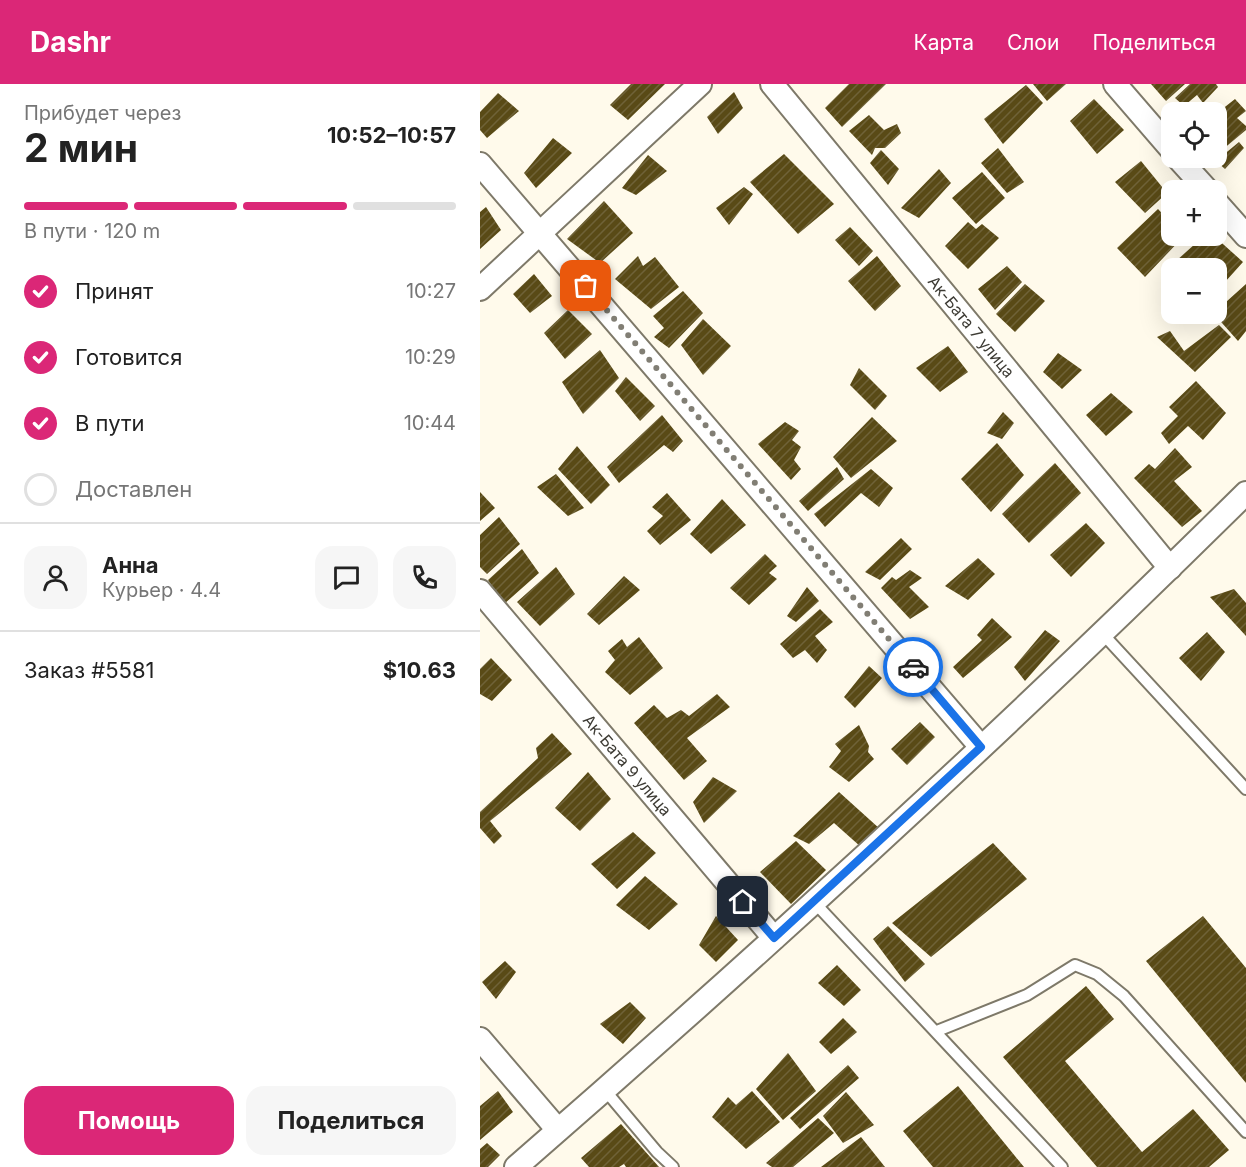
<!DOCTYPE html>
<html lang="ru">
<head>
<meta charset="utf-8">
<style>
	body { margin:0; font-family:Inter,sans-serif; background:#f6f6f6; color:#222; height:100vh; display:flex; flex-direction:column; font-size:22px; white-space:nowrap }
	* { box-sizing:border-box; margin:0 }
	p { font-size:20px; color:#767676 }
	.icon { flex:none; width:33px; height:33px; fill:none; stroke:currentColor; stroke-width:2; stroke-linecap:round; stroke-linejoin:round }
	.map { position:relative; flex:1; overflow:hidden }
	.sheet { display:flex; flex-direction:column; background:#fff; width:480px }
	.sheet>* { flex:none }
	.tools { position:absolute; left:681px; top:18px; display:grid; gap:12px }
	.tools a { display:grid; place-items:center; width:66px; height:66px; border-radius:12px; background:#fff; box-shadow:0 6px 24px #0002; font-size:30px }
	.pin { position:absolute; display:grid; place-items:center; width:51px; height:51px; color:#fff; margin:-26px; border-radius:12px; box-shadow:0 3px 9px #0006 }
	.courier { position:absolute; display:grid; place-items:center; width:60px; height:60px; margin:-30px; border:4px solid #1a73e8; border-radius:50%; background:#fff; color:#222; box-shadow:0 2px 8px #0007 }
	.overview em { font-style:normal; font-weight:700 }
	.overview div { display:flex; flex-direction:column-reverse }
	.overview { display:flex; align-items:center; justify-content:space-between; height:102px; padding:0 24px }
	h1 { font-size:39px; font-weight:700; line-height:45px }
	.bar { display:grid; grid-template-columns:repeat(4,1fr); gap:9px 6px; align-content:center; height:72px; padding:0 24px }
	.bar i { height:8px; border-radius:4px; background:#e0e0e0 }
	.bar .on { background:#db2777 }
	.bar p { grid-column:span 4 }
	.line { display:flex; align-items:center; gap:15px; padding:0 24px; border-top:2px solid #e0e0e0 }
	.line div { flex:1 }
	.round { display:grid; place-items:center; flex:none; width:63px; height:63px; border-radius:18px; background:#f6f6f6 }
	ol { padding:0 24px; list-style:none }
	li { display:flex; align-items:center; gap:18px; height:66px }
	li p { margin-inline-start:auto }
	li .icon { padding:6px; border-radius:50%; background:#db2777; color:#fff; stroke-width:4 }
	li:last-child { color:#767676 }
	li i { width:33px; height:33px; border:3px solid #e0e0e0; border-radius:50% }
	.button { display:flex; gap:12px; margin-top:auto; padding:12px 24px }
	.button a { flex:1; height:69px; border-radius:18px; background:#db2777; color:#fff; font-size:24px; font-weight:700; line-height:69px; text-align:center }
	.button a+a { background:#f6f6f6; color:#222 }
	header { display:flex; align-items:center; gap:36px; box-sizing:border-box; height:84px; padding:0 30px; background:#db2777; color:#fff }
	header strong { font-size:28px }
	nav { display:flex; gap:33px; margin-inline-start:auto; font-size:21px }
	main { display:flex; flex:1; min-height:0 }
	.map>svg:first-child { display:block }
</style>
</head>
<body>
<header>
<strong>Dashr</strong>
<nav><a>Карта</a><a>Слои</a><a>Поделиться</a></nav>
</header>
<main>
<section class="sheet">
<div class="overview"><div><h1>2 мин</h1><p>Прибудет через</p></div><em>10:52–10:57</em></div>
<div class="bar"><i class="on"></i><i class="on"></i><i class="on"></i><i></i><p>В пути · 120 m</p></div>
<ol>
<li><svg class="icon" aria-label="check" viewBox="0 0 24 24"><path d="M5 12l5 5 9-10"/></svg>Принят<p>10:27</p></li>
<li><svg class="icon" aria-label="check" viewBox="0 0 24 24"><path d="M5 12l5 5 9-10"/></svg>Готовится<p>10:29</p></li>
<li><svg class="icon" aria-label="check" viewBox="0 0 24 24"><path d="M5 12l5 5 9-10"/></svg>В пути<p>10:44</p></li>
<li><i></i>Доставлен</li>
</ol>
<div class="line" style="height:108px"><a class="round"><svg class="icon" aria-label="person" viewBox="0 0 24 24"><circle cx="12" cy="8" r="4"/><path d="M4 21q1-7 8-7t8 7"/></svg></a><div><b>Анна</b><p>Курьер · 4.4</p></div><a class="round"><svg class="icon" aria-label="chat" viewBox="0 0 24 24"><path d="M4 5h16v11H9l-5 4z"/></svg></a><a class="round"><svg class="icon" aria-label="phone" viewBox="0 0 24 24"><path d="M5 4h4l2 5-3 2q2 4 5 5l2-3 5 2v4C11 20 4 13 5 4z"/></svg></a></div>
<div class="line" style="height:78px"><div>Заказ #5581</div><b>$10.63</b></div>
<div class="button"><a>Помощь</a><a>Поделиться</a></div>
</section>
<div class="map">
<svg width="766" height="1083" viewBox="0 0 766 1083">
	<defs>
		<pattern id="building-hatch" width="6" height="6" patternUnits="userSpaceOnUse" patternTransform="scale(1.5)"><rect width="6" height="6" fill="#594a16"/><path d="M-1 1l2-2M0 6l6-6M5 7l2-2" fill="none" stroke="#6f6238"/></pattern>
	</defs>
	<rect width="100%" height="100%" fill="#fffaeb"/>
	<path fill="url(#building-hatch)" d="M151 0H185L148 36 130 21Z
		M369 0H406L362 43 345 24Z
		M553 0H586L567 17Z
		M671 0H705L686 17Z
		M710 0H736L738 3 723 19 717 11 704 22 695 14Z
		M546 1 563 19 523 60 504 35Z
		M254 8 263 24 238 50 227 33Z
		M18 9 39 27 7 54 0 46V28Z
		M614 15 644 46 617 70 590 37Z
		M755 15 766 27 757 34 766 42V46L736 71V30Z
		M389 31 404 46 417 40 421 49 405 64H395L392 71 369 47Z
		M73 54 92 69 56 104 44 89Z
		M759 58 764 64 745 85 736 77Z
		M518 64 544 98 527 109 501 79Z
		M401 66 419 85 408 101 390 79Z
		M304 70 354 120 318 150 270 98Z
		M168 71 187 87 156 111 142 104Z
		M661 77 687 109 665 129 635 98Z
		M459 85 471 99 439 134 421 124Z
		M502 88 525 114 496 140 472 114Z
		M264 103 273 110 249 141 236 124Z
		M124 117 153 149 120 179 87 155Z
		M6 123 21 146 0 165V128Z
		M678 125 692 140V152L703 153 665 193 637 164Z
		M488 138 496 145 502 140 519 154 488 185 465 162Z
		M370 143 393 167 379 182 355 156Z
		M724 152H734L763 178 736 208V184H699L696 183 697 176Z
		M158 172 163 182 175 173 199 203 171 225 135 195Z
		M397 172 421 202 395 227 368 197Z
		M527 182 542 198 515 226 498 205Z
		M54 190 72 212 50 229 33 210Z
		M545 200 565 217 535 248 516 230Z
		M766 200V247L758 257 734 230H736V227Z
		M203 207 223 229 189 264 174 253 184 244 173 232Z
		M88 226 112 250 85 275 64 249Z
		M223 235 251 262 223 291 201 261Z
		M739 241 751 253 715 288 677 253 690 247 704 267Z
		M468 262 488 288 460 308 436 284Z
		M120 266 139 294 103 330 82 298Z
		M578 269 602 286 582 305 563 288Z
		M379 284 407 312 395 326 370 301Z
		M146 293 175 322 160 337 135 307Z
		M716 297 746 329 723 356 708 342 689 360 681 349 698 332 689 323Z
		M631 309 653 328 626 352 606 331Z
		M523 328 534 339 522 355 507 349Z
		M182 331 203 357 193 368 184 361 139 399 127 383Z
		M392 333 417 357 371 394 353 373Z
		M305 338 319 347 312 356 321 363 314 376 321 385 311 396 278 360Z
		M517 359 544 391 511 428 481 395Z
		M97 362 130 401 111 420 78 385Z
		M695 364 712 383 694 397 722 427 702 443 654 394 669 380 675 385Z
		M575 379 601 409 549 459 522 430Z
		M357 383 364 395 328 427 319 417Z
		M391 385 413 404 399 423 381 409 345 443 334 430Z
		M76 390 104 424 88 432 57 403Z
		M0 408 15 424 0 437Z
		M187 409 211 436 180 461 167 447 183 432 172 423Z
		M242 415 266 441 231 470 210 450Z
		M19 433 40 460 7 490 0 483V451Z
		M606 439 625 459 591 493 570 471Z
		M421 454 432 465 400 496 385 488Z
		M42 465 59 489 24 520 8 496Z
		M285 470 297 482 289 489 297 495 269 521 250 504Z
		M498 474 515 490 488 516 465 502Z
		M76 483 95 510 60 542 37 518Z
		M430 486 442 494 429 503 449 523 430 535 401 504 412 493 416 496Z
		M144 492 160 506 119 541 107 530Z
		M327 503 339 517 316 538 307 532Z
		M754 505 766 519V552L730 513Z
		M340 525 353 538 335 552 347 566 337 579 325 566 313 574 300 560Z
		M512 534 532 553 483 594 473 583 502 556 497 551Z
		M565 546 580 557 545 597 534 583Z
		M727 548 745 568 721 597 699 574Z
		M159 553 183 584 150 611 125 588 135 576 128 567 142 555 147 563Z
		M11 574 32 596 12 617 0 610V585Z
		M389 582 402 594 375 624 364 613Z
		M237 610 250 623 207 654 227 677 204 696 154 639 174 621 187 634 201 626 209 632Z
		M440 638 455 653 427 681 411 665Z
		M379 641 389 662 388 668 394 675 369 698 349 683 361 667 355 660Z
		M72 649 92 670 10 737 22 752 14 760 0 744V728L58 674 56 664Z
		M108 688 131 715 100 747 75 724Z
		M233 693 257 707 224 739 213 718Z
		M359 708 400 745 381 763 354 739 329 760 313 752Z
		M153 748 176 769 137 805 111 780Z
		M316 757 346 786 311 820 280 788Z
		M513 759 547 795 451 873 412 839Z
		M165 792 198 820 169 846 136 821Z
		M236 832 258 856 236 878 219 861Z
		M723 832 766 884V999L666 877Z
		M408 842 445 880 425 898 393 855Z
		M25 877 36 888 16 915 2 898Z
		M357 881 381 906 364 922 338 899Z
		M606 902 634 935 585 977 662 1068 713 1025 749 1066 729 1083H617L523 973Z
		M150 918 166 934 143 960 120 940Z
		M363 934 377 948 351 970 339 958Z
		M308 969 336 1007 303 1036 276 1005Z
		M368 981 379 994 320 1045 310 1034Z
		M478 1002 544 1083H453L423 1047Z
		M18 1007 33 1028 0 1056V1022Z
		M272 1007 300 1038 266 1065 232 1033 248 1013 256 1021Z
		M366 1008 394 1041 363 1059 343 1032Z
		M338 1034 354 1049 313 1083H292L286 1079Z
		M141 1040 179 1083H146L144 1080 139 1083H109L101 1074Z
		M381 1053 405 1083H341Z
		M7 1059 20 1071 8 1083H0V1065Z"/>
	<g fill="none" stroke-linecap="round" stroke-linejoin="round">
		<g stroke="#7e7969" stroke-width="14">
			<path id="lane" d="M622 549 766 705
				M334 818 582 1083
				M457 947 547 911 595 881 617 890 644 912 766 1048
				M124 1005 177 1068 193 1083"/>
		</g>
		<g stroke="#7e7969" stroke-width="26">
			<g id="street">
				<path id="s1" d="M292 0 690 484"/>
				<path d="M635 0 692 66"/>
				<path d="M698 74 727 106"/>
				<path d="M0 80 501 663"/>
				<path d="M736 118 766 152"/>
				<path d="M0 205 220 0"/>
				<path id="s2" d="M0 507 294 854"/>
				<path d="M0 955 78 1046"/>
				<path d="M36 1083C286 866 530 642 766 409"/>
			</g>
		</g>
		<use href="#lane" stroke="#fff" stroke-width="10"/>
		<use href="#street" stroke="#fff" stroke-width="22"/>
	</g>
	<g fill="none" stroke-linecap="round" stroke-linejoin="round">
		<path stroke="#817e74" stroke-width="6" stroke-dasharray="0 10.8" d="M106 202 433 583"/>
		<path stroke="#1a73e8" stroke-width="8" d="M263 818 294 854 501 663 433 583"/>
	</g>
	<g text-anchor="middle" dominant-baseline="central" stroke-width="6" stroke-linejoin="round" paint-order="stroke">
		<g font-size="16" fill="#3d3b34" stroke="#fff">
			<text stroke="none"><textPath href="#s1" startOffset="314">Ак-Бата 7 улица</textPath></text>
			<text stroke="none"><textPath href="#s2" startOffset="228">Ак-Бата 9 улица</textPath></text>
		</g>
	</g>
</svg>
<div class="tools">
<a><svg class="icon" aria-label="locate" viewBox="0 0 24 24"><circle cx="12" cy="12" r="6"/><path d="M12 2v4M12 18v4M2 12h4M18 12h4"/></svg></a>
<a>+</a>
<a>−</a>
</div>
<div class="pin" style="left:106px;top:202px;background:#ea580c"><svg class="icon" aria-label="bag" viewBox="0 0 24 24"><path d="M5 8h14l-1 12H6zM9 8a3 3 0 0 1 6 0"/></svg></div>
<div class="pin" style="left:263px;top:818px;background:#1f2937"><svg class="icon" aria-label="home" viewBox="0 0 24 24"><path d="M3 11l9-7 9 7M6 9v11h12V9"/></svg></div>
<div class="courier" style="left:433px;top:583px"><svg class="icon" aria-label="car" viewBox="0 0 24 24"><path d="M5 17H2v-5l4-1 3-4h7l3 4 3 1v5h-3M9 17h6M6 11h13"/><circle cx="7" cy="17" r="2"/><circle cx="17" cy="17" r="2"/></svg></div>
</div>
</main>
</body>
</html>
